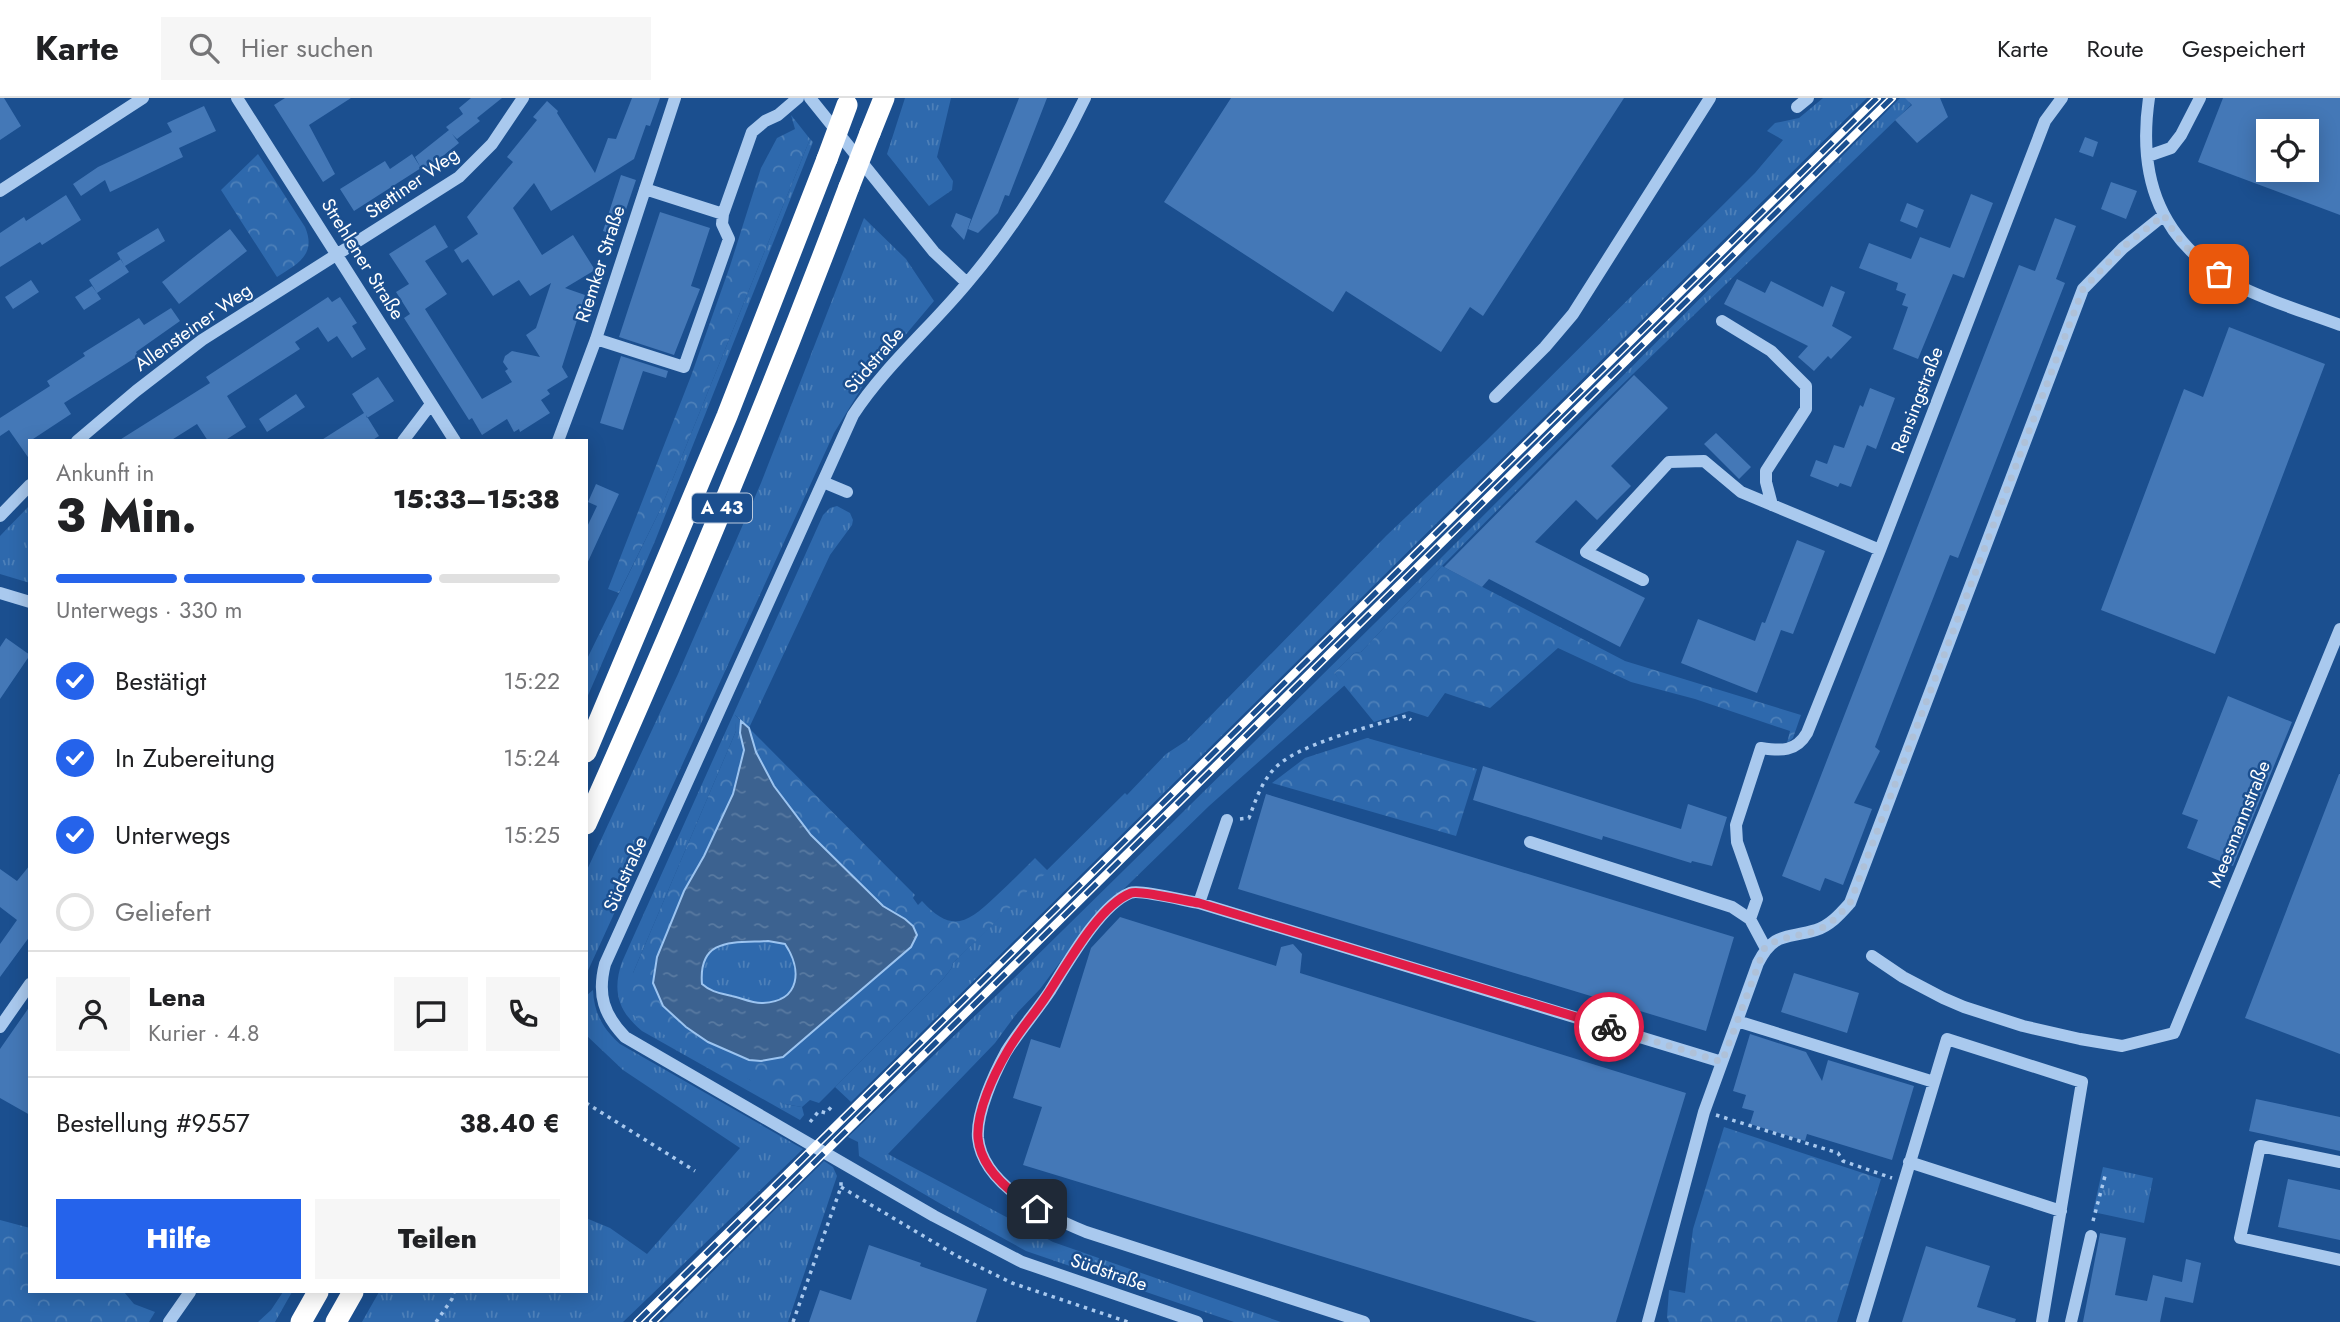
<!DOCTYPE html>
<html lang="de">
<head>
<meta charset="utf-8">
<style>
	body { margin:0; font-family:Jost,sans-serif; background:#f6f6f6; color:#202124; height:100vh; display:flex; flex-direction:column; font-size:26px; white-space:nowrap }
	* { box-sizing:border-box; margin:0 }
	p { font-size:23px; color:#757577 }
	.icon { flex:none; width:38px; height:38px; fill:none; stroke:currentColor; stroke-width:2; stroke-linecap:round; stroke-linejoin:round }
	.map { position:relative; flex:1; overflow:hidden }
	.panel { position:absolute; left:28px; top:341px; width:560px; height:854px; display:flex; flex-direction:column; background:#fff; border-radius:0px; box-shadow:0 4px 18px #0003 }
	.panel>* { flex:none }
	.tools { position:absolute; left:2256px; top:21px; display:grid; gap:14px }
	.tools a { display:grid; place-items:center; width:63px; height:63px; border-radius:0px; background:#fff; box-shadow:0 4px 18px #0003; font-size:35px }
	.pin { position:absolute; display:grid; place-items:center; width:60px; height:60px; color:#fff; margin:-30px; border-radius:14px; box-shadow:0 4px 10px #0006 }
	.courier { position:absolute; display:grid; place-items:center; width:70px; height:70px; margin:-35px; border:5px solid #e11d48; border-radius:50%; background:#fff; color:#222; box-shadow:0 2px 9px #0007 }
	.overview em { font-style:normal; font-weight:800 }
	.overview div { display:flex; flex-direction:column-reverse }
	.overview { display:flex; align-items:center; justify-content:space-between; height:119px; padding:0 28px }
	h1 { font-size:46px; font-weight:800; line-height:52px }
	.bar { display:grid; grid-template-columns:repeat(4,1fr); gap:10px 7px; align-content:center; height:84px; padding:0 28px }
	.bar i { height:9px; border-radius:5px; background:#e0e0e0 }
	.bar .active { background:#2563eb }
	.bar p { grid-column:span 4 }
	.line { display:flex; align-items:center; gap:18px; padding:0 28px; border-top:2px solid #e0e0e0 }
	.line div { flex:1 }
	.round { display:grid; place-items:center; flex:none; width:74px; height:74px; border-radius:0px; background:#f6f6f6 }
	ol { padding:0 28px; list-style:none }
	li { display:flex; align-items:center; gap:21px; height:77px }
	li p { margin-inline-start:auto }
	li .icon { padding:7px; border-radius:50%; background:#2563eb; color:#fff; stroke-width:4 }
	li:last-child { color:#757577 }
	li i { width:38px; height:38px; border:4px solid #e0e0e0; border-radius:50% }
	.primary-button { display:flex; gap:14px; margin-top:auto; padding:14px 28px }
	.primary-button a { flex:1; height:80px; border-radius:0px; background:#2563eb; color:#fff; font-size:28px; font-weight:800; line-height:80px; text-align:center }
	.primary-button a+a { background:#f6f6f6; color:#202124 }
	header { display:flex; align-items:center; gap:42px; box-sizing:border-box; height:98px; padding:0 35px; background:#fff; border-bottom:2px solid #e0e0e0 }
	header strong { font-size:33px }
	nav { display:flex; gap:38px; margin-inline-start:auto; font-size:24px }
	.search { width:490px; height:63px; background:#f6f6f6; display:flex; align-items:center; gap:18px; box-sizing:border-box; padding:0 24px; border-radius:0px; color:#757577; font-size:26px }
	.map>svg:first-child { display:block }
</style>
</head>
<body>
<header>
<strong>Karte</strong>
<div class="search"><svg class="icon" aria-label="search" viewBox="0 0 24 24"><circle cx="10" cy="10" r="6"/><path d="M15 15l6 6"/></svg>Hier suchen</div>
<nav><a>Karte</a><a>Route</a><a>Gespeichert</a></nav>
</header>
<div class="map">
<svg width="2340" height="1224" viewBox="0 0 2340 1224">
	<defs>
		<pattern id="grass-tufts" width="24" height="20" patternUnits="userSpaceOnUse" patternTransform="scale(1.75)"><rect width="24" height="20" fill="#2e69ad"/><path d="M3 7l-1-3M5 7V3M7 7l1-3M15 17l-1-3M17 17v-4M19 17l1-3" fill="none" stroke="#4d80b9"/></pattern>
		<pattern id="forest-crowns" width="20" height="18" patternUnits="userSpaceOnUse" patternTransform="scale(1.75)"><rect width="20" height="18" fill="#2e69ad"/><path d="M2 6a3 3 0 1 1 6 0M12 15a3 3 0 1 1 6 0" fill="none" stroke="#4d80b9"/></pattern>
		<pattern id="water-ripples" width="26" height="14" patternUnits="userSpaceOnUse" patternTransform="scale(1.75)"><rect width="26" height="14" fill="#3c6290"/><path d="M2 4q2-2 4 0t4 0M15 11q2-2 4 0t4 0" fill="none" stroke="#597aa1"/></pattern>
	</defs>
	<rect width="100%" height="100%" fill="#1b4f8f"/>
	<path fill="url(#grass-tufts)" d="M905 0H951L937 59 953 83 952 92 929 108 887 56Z
		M1823 0H1867L851 1004 835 989 943 881 951 871 953 865 1125 695 1127 697 1166 656 1186 643 1386 438 1486 343 1755 75 1783 42 1767 33 1775 25 1799 20Z
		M1900 0H1913L1909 4 1911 7 1602 306 1442 468 1361 554 1354 555 1334 575 1345 587 1209 708 1091 823 1040 891 1017 915 995 945 888 1056 1053 1144 1281 1224H1234L1026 1153 941 1106 859 1058 858 1044 848 1039 1001 893 1436 465Z
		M810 41 813 44 655 443 586 602V563L661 410Z
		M864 120 906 161 934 203 864 286 834 335 586 877V774L678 576 761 385Z
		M30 407V485L0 476V438Z
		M837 408 850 415 853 422 852 427 830 457 749 630 735 617 736 633 633 875 746 979 784 1006 802 1009 804 1017 800 1022 642 933C618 913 612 893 622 864L823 417 830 410Z
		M768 843 785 845C802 871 801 903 763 905 754 906 741 900 731 898 720 895 711 894 702 886 698 839 733 845 768 843Z
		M593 892C594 915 603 931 620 946L803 1051 623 1224H362L379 1194H586V1120L610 1130 647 1156 740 1050 623 972 586 937V898Z
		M824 1063 833 1069 837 1078 788 1224H662Z
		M2103 1069 2153 1080 2144 1125 2093 1114Z
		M283 1194H292L275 1224H258L271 1212Z"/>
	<path fill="url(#forest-crowns)" d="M791 17 810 41 661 410 619 495 608 491 691 278 730 168 761 70 777 40 795 31Z
		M258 56 305 129C317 157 297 166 277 179L221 92Z
		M1442 468 1625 563 1801 617 1793 640 1787 645 1790 633 1695 601 1631 584 1558 550 1490 610 1445 595 1428 619 1409 613 1374 624 1334 575 1354 555 1361 554Z
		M734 616 741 623 740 635 744 652 733 696 704 758 684 793 657 859 653 885 749 962 905 821C897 816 888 812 881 806 846 776 749 677 749 630L915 797 913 800 918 807 922 803C951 835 967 826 995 799 1009 786 1022 773 1035 760L1048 773 953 865 951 871 943 881 819 1005 810 1002 802 1009 784 1006 755 990C752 980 745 979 736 978L637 921C625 906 629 893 633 875L736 633Z
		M1367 640 1477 671 1456 738 1272 685 1305 660Z
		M1724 1029 1881 1081 1837 1224H1669L1667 1219 1669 1192 1685 1195 1693 1131Z
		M0 1122 30 1130V1194H124L134 1206 155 1214 149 1224H0Z"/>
	<path fill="url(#water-ripples)" stroke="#9cc4f0" stroke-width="2" fill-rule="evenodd" d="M741 623 749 630 756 654 774 688 811 737 883 808 905 821 913 828 917 837 911 849 783 959 761 963 749 962 708 944 686 929 663 908 653 885 657 859 684 793 704 758 733 696 744 652 740 635ZM768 843 785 846C802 871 801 903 763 905 754 906 741 900 732 898 720 895 711 894 702 886 698 839 734 845 768 843Z"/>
	<path fill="#4478b7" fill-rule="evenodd" d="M0 0H4L21 28 0 42Z
		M285 0H351L309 27 335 76 323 84 274 7Z
		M471 0H502L477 20 480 23 457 41 452 36 459 45 423 74 415 59 449 32 446 29 463 16 459 10Z
		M632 0H660L650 28 646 27 634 61 551 113 534 85 513 110 542 157 573 137 595 172 565 190 585 197 562 269 568 279 547 292 550 296 541 302 550 315 520 334 519 331 514 334 507 321 482 337 472 320 469 322 404 220 410 216 396 194 409 186 389 156 435 127 448 149 425 163 447 196 425 211 482 301 512 284 505 273 508 271 503 264 505 258 512 253 540 259 526 237 536 230 551 185 530 198 519 182 493 198 468 161 462 165 454 152 478 136 467 119 513 64 507 59 537 22 533 19 547 3 558 13 557 15 595 75 608 40 616 41Z
		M1019 0H1047L1009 98 1005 97 998 115 978 135 968 131Z
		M1231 0H1624L1483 218 1470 209 1441 254 1346 193 1333 214 1164 104Z
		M1905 0H1940L1948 19 1917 45 1895 22 1912 7Z
		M2223 0H2340V117L2198 64ZM2268 33H2306V72H2268Z
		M204 8 216 33 179 50 183 59 110 94 105 82 81 98 73 86 98 69 172 34 167 25Z
		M2085 39 2098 44 2093 59 2079 54Z
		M412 56 421 70 354 113 340 91 385 63 390 71Z
		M621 77 636 82 617 138 603 133Z
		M2111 84 2137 93 2126 121 2101 111Z
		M1971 96 1993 105 1964 180 1953 176 1918 261 1893 251 1908 209 1902 207 1906 196 1896 192 1898 185 1859 170 1869 145 1911 161 1920 139 1950 150Z
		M66 97 81 122 42 147 40 144 0 169V135L24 119 26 123Z
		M1907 105 1924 112 1917 130 1900 123Z
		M660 114 710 130 691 188 700 191 674 257 619 239Z
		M956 115 971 121 964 142 951 128Z
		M2055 120 2076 128 2056 181 2065 185 1958 460 1950 457 1875 649 1880 653 1854 705 1872 711 1843 787 1825 780 1820 793 1782 778 2019 167 2035 173Z
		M158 130 165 143 125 168 129 174 97 195 101 201 84 212 75 199 92 188 97 195 89 182 121 161 124 167 117 155Z
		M230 131 247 153 179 206 162 184Z
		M1737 181 1765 195 1771 183 1823 209 1831 188 1845 194 1832 228 1852 239 1831 261 1828 258 1814 273 1798 259 1808 248 1724 206Z
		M31 182 39 194 13 211 5 199Z
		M328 199 332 204 340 199 357 225 352 228 366 251 352 260 337 238 328 244 318 229 295 244 300 251 227 298 246 329 224 343H208L197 326 170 343H118L210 285 206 279Z
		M171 210 180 223 136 254 138 258 64 305 71 316 30 343V362L9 332 0 338V320L50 288 47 283 85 258 83 255 139 220 144 227Z
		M2229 229 2325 266 2215 556 2101 512 2184 291 2203 299Z
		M621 258 668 273 666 280 643 273 623 332 600 325Z
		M1634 277 1668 310 1611 368 1631 388 1597 422 1576 402 1535 444 1645 500 1620 549 1489 481 1482 489 1444 469Z
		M378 279 394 303 367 320 366 317 379 338 371 343H320L364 315 352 296Z
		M1870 290 1895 300 1876 351 1867 347 1851 389 1840 385 1838 389 1810 378 1816 362 1827 366 1834 347 1844 350 1860 307 1863 309Z
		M296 296 305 309 267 334 259 321Z
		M1716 335 1751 369 1739 381 1704 346Z
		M596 386 619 396 586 468V431L597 408 588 404Z
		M1797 442 1825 453 1793 536 1781 532 1757 595 1681 565 1698 521 1755 543 1762 524 1765 525Z
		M6 540 30 557 0 601V549Z
		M2228 598 2292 624 2233 768 2187 750 2198 722 2182 716Z
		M1483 668 1681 731 1688 706 1727 719 1712 768 1692 763 1691 765 1603 738 1602 742 1473 702Z
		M2339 676H2340V956L2245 920Z
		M1266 696 1734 839 1706 933 1238 791Z
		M30 767V838L0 879V846L17 822 0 809V771L17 783Z
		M1120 819 1276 868 1281 849 1293 846 1302 856 1300 875 1686 995 1616 1224H1537L1023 1067 1042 1009 1013 1000 1031 941 1060 950 1091 850Z
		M1794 875 1859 895 1847 935 1781 914Z
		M30 908V1017L0 1000V951Z
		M1750 936 1806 954 1822 983 1828 962 1914 988 1892 1062 1807 1036 1805 1043 1750 1026 1754 1013 1742 1010 1746 997 1733 993Z
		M2256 1001 2340 1019V1053L2249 1033Z
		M2288 1081 2340 1092V1142L2278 1129Z
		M2100 1135 2126 1140 2115 1197 2147 1203 2153 1177 2182 1184 2186 1161 2201 1165 2193 1205 2165 1199 2160 1224H2083Z
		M869 1147 921 1165 920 1168 987 1191 976 1224H809L820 1192 851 1202Z
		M1926 1148 1990 1168 1977 1209 2016 1221 2015 1224H1902Z"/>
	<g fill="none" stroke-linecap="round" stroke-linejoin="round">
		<path stroke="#a9c9ee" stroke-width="3.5" stroke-dasharray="3.5 5" stroke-linecap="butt" d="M1240 721 1249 720C1255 704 1261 685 1274 671 1297 646 1372 628 1406 618L1411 622
			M586 1005 695 1073
			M1716 1017 1838 1055 1843 1063 1892 1080
			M810 1024 819 1013 826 1015 833 1007
			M841 1089 957 1158 1012 1185 1128 1224
			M2093 1123 2105 1078
			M436 1224 452 1201 454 1194
			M793 1224 841 1089V1080"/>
		<path stroke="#a9c9ee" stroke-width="12" d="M237 0 455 343
			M810 0 934 154 967 185
			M1085 0C1052 68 1017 126 968 184 931 229 885 268 853 317L605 866C597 897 604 917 625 939L934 1118 1022 1164 1197 1224
			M2149 0C2137 82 2161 144 2235 186 2264 202 2308 215 2340 227
			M1797 9 1808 0
			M2148 58 2171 50 2181 37 2200 0
			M645 91 723 116 752 34 765 23 778 17 798 0
			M0 93 143 0
			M1722 223 1771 253 1806 288V311L1766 373V384L1772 407
			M596 241 684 269 729 141 722 126 723 116
			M1495 299 1545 249 1573 216 1710 0
			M77 343 136 293 202 242 459 79 492 46 523 0
			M403 343 431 306
			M558 343 596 241 675 0
			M823 384 847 394
			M0 418 30 387
			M1643 482 1586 454 1669 364 1704 363 1741 394 1880 452
			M0 495 30 504
			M1530 744 1732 809 1750 821 1765 849
			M1199 805 1227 722
			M1750 821 1757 801 1737 744 1736 727 1761 650C1781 653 1796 654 1807 635L1880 452 2045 23 2062 0
			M1872 858 1903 879 1943 900 1964 909 2023 928 2080 941 2122 948 2174 935 2340 531
			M1737 923 1934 984
			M0 929 30 886
			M1909 1064 2061 1113
			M2340 1064 2260 1048 2240 1140 2340 1162
			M169 1224 190 1194
			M1364 1224 1086 1134C1047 1118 983 1088 978 1040 976 1015 994 976 1006 954 1019 933 1036 914 1050 893 1067 866 1100 807 1130 795 1139 791 1186 803 1199 805L1722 964
			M1648 1224 1704 1014 1758 865C1774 833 1787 841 1816 832 1831 827 1841 815 1850 805L2083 191 2123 150 2164 117
			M1862 1224 1947 941 2082 984 2042 1224
			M2071 1224 2091 1138"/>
		<path stroke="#fff" stroke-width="21" d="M870 35 884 0
			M586 654 727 318 827 61
			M586 726C680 516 768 304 849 89
			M301 1224 318 1194
			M336 1224 353 1194"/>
		<g stroke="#fff" stroke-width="8">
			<path id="rail" d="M637 1224 1877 0
				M653 1224 1892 0"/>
		</g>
		<use href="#rail" stroke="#1b4f8f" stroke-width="5" stroke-dasharray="16" stroke-linecap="butt"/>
		<path stroke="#fff" stroke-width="21" d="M827 61 847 7
			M849 89 870 35"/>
	</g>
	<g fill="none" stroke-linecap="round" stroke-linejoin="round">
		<path stroke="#afc1d8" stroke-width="7" stroke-dasharray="0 12.6" d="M1609 929 1722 964 1765 849C1783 837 1801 839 1820 831 1832 825 1841 815 1850 805L2083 191 2123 149 2164 117C2177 142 2195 161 2219 176"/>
		<path stroke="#e11d48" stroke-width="9" d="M1037 1111C1012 1096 981 1072 978 1040 976 1014 994 976 1007 954 1018 934 1034 917 1047 897 1066 869 1098 808 1131 795 1139 792 1186 803 1199 805L1609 929"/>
	</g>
	<g text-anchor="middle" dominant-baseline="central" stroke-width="5" stroke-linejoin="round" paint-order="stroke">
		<rect fill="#1b4f8f" stroke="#bbcadd" stroke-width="2" x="692" y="395.5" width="60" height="29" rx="5"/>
		<g font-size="18" font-weight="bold" fill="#fff">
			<text x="722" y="410">A 43</text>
		</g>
		<g font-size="19" fill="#fff" stroke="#1b4f8f">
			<text transform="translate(412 85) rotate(-35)">Stettiner Weg</text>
			<text transform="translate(363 161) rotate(58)">Strehlener Straße</text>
			<text transform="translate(600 166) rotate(-72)">Riemker Straße</text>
			<text transform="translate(193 229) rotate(-35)">Allensteiner Weg</text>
			<text transform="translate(874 262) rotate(-49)">Südstraße</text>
			<text transform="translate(1917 302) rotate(-69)">Rensingstraße</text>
			<text transform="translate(2239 726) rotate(-68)">Meesmannstraße</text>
			<text transform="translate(625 776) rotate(-66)">Südstraße</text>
			<text transform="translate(1109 1174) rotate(19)">Südstraße</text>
		</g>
	</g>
</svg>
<div class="tools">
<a><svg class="icon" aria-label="locate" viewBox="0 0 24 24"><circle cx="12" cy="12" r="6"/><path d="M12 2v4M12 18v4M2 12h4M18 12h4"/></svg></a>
</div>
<div class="pin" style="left:2219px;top:176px;background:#ea580c"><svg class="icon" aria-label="bag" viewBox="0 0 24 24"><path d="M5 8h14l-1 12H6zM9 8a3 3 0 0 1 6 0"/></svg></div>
<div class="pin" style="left:1037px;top:1111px;background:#1f2937"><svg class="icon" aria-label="home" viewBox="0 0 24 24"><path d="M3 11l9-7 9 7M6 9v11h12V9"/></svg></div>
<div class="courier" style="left:1609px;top:929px"><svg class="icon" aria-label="bike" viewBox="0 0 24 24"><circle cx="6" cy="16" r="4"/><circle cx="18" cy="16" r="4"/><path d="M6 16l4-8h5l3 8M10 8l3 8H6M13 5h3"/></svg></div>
<section class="panel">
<div class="overview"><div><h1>3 Min.</h1><p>Ankunft in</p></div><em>15:33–15:38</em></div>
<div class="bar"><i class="active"></i><i class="active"></i><i class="active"></i><i></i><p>Unterwegs · 330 m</p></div>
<ol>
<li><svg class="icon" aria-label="check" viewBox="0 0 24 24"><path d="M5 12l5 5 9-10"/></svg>Bestätigt<p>15:22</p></li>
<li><svg class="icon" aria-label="check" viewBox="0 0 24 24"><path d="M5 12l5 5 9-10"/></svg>In Zubereitung<p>15:24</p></li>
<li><svg class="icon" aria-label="check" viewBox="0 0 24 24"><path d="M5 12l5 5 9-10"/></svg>Unterwegs<p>15:25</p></li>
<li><i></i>Geliefert</li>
</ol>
<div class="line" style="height:126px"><a class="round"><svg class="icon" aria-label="person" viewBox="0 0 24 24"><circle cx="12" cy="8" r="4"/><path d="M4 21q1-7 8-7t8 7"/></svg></a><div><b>Lena</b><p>Kurier · 4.8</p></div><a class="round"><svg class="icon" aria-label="chat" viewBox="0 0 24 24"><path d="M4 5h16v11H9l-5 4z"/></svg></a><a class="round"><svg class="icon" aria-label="phone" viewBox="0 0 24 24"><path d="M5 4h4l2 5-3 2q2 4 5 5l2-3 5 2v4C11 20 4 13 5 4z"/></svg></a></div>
<div class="line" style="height:91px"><div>Bestellung #9557</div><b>38.40 €</b></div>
<div class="primary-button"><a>Hilfe</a><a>Teilen</a></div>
</section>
</div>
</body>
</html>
